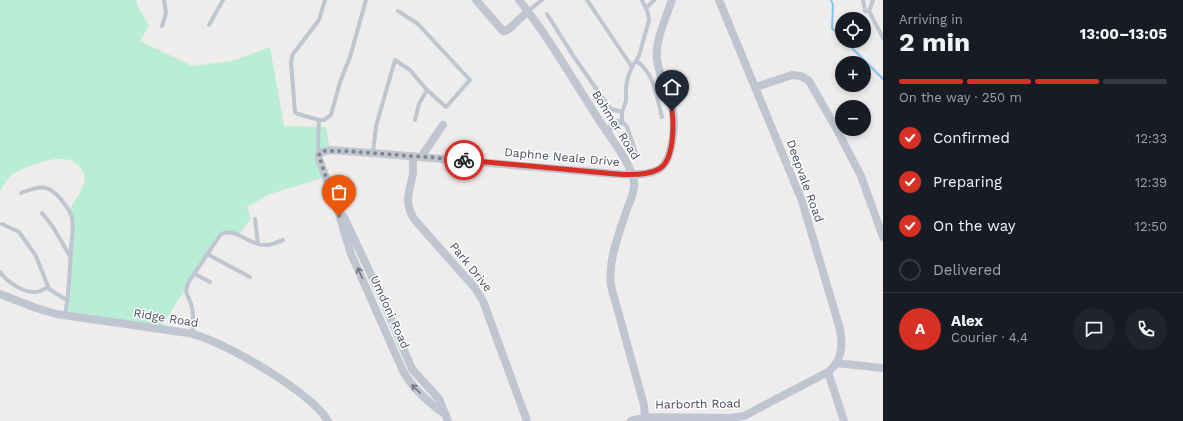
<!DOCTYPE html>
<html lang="en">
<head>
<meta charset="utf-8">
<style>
	body { margin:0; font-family:"Work Sans",sans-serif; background:#20242c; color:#f1f3f6; height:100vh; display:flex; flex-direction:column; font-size:15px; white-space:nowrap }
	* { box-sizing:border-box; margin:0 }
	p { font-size:13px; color:#9ea1a6 }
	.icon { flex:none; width:22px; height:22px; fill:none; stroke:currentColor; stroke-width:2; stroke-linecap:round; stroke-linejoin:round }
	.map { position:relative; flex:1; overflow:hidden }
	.details { display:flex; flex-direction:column; background:#171b24; width:300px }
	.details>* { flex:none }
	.tools { position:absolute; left:835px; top:12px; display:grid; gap:8px }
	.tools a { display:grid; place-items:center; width:36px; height:36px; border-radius:50%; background:#171b24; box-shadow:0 2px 6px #0003; font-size:20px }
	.pin { position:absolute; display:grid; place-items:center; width:34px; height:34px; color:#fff; margin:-41px -17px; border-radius:50% 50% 50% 0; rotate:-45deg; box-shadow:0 0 4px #0007 }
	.pin .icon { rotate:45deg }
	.courier { position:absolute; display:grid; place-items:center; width:40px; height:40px; margin:-20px; border:3px solid #d93025; border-radius:50%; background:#fff; color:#222; box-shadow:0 1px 5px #0007 }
	.head em { font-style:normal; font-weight:700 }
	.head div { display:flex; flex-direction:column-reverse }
	.head { display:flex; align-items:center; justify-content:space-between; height:68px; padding:0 16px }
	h1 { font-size:26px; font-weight:700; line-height:30px }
	.bar { display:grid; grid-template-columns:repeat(4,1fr); gap:6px 4px; align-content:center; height:48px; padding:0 16px }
	.bar i { height:5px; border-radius:3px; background:#363941 }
	.bar .on { background:#d93025 }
	.bar p { grid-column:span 4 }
	.line { display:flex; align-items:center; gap:10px; padding:0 16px; border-top:1px solid #363941 }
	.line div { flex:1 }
	.round { display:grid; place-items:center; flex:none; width:42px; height:42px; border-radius:21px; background:#20242c }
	ol { padding:0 16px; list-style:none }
	li { display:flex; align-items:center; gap:12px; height:44px }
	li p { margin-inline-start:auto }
	li .icon { padding:4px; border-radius:50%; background:#d93025; color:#fff; stroke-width:4 }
	li:last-child { color:#9ea1a6 }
	li i { width:22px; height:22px; border:2px solid #363941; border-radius:50% }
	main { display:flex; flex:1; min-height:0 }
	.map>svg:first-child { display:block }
</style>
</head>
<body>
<main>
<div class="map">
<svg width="883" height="421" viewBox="0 0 883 421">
	<rect width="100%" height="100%" fill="#efecec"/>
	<path fill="#b9edd6" d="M0 0H137V5L149 26 140 41 192 66 232 61 270 47 284 126 326 127 330 150 319 153 326 177 270 194 247 207 251 218 239 235 226 231 207 254 161 328 66 315 74 226 70 209C74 202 84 187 85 179 85 176 83 172 82 170 72 148 30 164 15 173 8 177 3 185 0 192Z"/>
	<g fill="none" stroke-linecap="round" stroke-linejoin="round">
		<path stroke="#86c4ea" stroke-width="2" d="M831 0 833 5 832 28 842 38
			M845 41 883 79"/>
		<path stroke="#bfc5d1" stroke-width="4" d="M587 0 632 67
			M863 0 865 11H869L873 0
			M646 8 654 0
			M528 11 542 0
			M869 11 883 38
			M547 14 574 57 607 104 611 109 622 112
			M209 25 223 0
			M162 26 166 13 164 0
			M636 61C654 71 657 99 662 117
			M319 120 298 114 295 112 291 62 293 54 319 20 325 0
			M415 120 419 104 427 90
			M622 121 627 127 636 153
			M618 123 622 121V112L626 101V87L628 77 632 67 639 56 649 20 648 13 642 0
			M320 153 318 147 319 120H324L331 115 340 82 350 57 366 0
			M373 153 376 126 395 60 410 70 427 90 446 107 470 80 418 24 398 11
			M21 193C41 185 50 184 63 202 67 207 71 212 72 218 74 227 72 238 71 248 70 270 69 293 65 315
			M42 213 53 227 71 258
			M255 219 258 244
			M2 224 19 232 36 256 49 289 68 301
			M207 254 250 277
			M0 272C7 282 23 293 36 292 40 292 44 289 48 287
			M195 274 210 282
			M193 334C193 325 194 312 191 304 188 294 184 295 188 283L221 234C235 227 249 245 264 245 270 246 277 242 283 240"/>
		<path stroke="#bfc5d1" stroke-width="8" d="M476 0 503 31H505L510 28 528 11
			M519 0C548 36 572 78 597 117 607 133 633 165 634 183 635 193 629 203 626 212 618 237 608 260 611 286L644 405 645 417
			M756 87 792 75 801 76 809 81 836 128 861 176 883 237
			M606 131 618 123
			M413 156C413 162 413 167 413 173 410 192 403 200 414 219L475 288 483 301 527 421
			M421 157 443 125
			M344 217 381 296 412 369 439 399 448 421
			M0 294 36 308 56 314 188 333C219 338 313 393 328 421
			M836 363 883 368
			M828 372 844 421
			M446 415C429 403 413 389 403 371L351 254 336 204 319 159V155L320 153 330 150 373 153 616 174C628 175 647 175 658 170 673 162 675 126 673 112 669 94 659 78 657 59 655 40 666 18 672 0
			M631 421 645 417 729 418 744 416 828 372C842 361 843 346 840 329L802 201 719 0"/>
	</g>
	<defs><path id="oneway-shaft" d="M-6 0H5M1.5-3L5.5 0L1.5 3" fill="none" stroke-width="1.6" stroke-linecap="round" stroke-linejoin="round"/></defs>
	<g stroke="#6f7683">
		<use href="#oneway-shaft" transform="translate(360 273) rotate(-114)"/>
		<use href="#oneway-shaft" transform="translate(416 389) rotate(-135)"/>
	</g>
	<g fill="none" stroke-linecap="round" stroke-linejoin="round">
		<path stroke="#80848c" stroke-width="4" stroke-dasharray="0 7.2" d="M339 216 320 159 319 155 322 151H346L464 160"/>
		<path stroke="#d93025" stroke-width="5" d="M464 160 616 174C628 175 648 175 659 169 674 161 674 126 672 111"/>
	</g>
	<g text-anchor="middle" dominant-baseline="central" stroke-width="3" stroke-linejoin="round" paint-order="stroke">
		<g font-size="12" fill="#444c59" stroke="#fff">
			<text transform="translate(616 125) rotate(58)">Bohmer Road</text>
			<text transform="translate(562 157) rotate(5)">Daphne Neale Drive</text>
			<text transform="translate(805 181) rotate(70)">Deepvale Road</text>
			<text transform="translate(471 267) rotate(51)">Park Drive</text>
			<text transform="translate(390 312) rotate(66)">Umdoni Road</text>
			<text transform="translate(166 318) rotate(9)">Ridge Road</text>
			<text transform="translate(698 404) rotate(-1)">Harborth Road</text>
		</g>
	</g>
</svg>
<div class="tools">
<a><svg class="icon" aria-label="locate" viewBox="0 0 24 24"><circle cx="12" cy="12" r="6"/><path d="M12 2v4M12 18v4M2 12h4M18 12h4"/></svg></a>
<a>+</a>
<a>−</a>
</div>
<div class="pin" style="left:339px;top:216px;background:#ea580c"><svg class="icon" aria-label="bag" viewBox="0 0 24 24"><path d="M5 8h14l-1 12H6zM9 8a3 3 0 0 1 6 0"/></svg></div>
<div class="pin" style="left:672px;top:111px;background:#1f2937"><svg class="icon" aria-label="home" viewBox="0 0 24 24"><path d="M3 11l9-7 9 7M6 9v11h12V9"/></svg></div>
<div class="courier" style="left:464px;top:160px"><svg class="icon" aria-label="bike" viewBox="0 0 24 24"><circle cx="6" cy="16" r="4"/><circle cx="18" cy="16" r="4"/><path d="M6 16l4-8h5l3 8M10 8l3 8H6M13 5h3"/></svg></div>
</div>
<section class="details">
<div class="head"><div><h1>2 min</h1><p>Arriving in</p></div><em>13:00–13:05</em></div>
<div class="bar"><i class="on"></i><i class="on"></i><i class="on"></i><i></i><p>On the way · 250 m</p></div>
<ol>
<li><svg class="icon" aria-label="check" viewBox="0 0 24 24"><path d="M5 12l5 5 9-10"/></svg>Confirmed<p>12:33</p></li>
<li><svg class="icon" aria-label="check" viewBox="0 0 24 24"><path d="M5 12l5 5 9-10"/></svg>Preparing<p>12:39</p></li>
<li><svg class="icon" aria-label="check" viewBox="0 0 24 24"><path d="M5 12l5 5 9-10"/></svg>On the way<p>12:50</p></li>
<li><i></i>Delivered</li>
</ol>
<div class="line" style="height:72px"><b class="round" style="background:#d93025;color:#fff">A</b><div><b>Alex</b><p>Courier · 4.4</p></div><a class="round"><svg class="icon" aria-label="chat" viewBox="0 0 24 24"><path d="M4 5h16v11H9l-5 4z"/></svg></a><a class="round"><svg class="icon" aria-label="phone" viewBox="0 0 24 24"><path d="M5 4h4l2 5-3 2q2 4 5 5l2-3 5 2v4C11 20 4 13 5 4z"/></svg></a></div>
</section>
</main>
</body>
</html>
